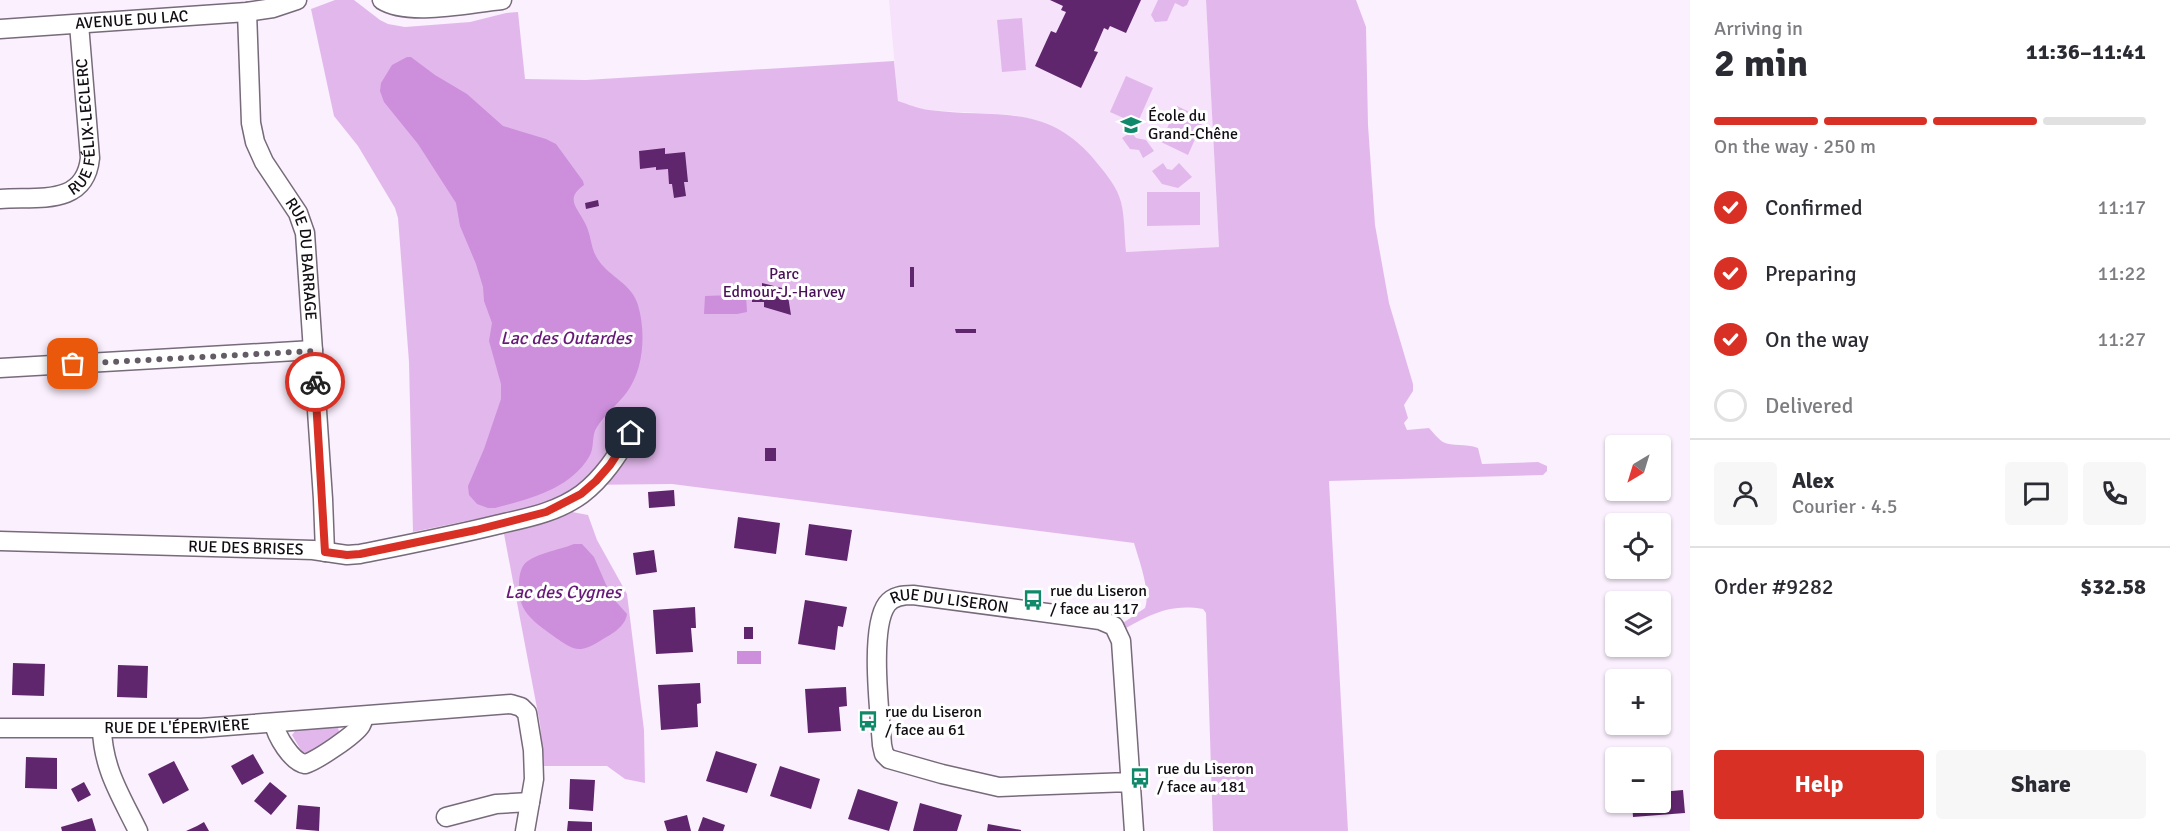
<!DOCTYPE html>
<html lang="en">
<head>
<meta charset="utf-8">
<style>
	body { margin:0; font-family:Signika,sans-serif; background:#f7f7f7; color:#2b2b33; height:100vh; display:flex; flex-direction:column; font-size:22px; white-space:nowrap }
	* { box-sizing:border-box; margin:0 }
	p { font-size:20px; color:#7c7c81 }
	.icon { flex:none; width:33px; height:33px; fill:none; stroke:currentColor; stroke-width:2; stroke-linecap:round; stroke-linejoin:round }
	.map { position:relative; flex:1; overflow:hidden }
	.side { display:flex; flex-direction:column; background:#fff; width:480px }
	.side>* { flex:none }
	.needle { width:39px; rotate:218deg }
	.tools { position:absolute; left:1605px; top:435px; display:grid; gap:12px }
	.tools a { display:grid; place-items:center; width:66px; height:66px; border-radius:6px; background:#fff; box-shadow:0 2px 4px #0004; font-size:30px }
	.pin { position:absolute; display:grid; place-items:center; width:51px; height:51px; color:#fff; margin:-26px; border-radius:12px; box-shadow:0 3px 9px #0006 }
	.courier { position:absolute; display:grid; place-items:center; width:60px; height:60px; margin:-30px; border:4px solid #d93025; border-radius:50%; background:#fff; color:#222; box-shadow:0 2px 8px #0007 }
	.headline em { font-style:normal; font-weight:800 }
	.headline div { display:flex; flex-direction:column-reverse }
	.headline { display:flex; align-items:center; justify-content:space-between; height:102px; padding:0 24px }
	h1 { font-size:39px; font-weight:800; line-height:45px }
	.bar { display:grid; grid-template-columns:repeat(4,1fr); gap:9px 6px; align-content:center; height:72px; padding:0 24px }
	.bar i { height:8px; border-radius:4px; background:#e1e1e2 }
	.bar .on { background:#d93025 }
	.bar p { grid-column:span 4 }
	.line { display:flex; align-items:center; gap:15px; padding:0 24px; border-top:2px solid #e1e1e2 }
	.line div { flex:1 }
	.round { display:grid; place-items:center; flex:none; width:63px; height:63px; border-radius:6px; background:#f7f7f7 }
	ol { padding:0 24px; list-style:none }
	li { display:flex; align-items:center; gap:18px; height:66px }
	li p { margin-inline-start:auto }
	li .icon { padding:6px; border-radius:50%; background:#d93025; color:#fff; stroke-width:4 }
	li:last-child { color:#7c7c81 }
	li i { width:33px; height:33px; border:3px solid #e1e1e2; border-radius:50% }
	.button { display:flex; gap:12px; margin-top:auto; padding:12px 24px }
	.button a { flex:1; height:69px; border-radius:6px; background:#d93025; color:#fff; font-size:24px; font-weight:800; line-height:69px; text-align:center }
	.button a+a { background:#f7f7f7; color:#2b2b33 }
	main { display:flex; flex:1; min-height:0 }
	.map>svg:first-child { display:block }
</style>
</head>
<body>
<main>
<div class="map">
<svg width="1690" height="831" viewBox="0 0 1690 831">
	<rect width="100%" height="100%" fill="#fbf0fe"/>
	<path fill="#f6e2fa" d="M889 0H1206L1219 247 1125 252 1123 212 1080 144 1068 135 1043 122 1014 115 926 110 898 101Z"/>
	<path fill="#e2b8ec" d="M335 0H354L380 20 388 24 405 27 470 22 506 13 518 12 525 79 586 80 894 61 898 101C908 104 919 109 929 110 996 119 1048 101 1097 163 1107 175 1117 187 1121 202 1125 218 1124 235 1126 252L1219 247 1206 0H1356L1366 27 1368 125 1375 225 1389 303 1413 384V391L1404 405 1408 418 1404 423 1407 430 1429 428C1433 432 1438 439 1443 442 1452 447 1466 443 1478 448L1482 464 1538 462 1547 466V471L1543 475 1329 481 1348 831H1213L1206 613 1203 609C1170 604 1154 613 1126 628L1123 623 1145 608C1151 592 1139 560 1134 543L672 484 579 485 565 495 530 508 413 532 409 362 398 218 395 208 358 146 334 116 311 9Z
		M1158 0H1189L1187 5 1183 7 1175 3 1167 21 1155 22 1151 15Z
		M1022 18 1026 70 1002 72 997 20Z
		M1126 76 1153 88 1137 124 1110 112Z
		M1177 106 1204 119 1188 155 1161 142Z
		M1131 132 1136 138 1146 140 1154 151 1143 158 1139 150 1130 149 1122 138Z
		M1163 163 1167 169 1172 170 1179 163 1192 177 1178 188 1162 184 1152 171Z
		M1147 192H1200V225L1147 226Z
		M572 512 588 515 597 540 627 594 644 730 645 783 625 779 607 766H544L540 724 504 534 545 523Z
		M338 727 339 732 307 754 302 752 292 735 296 730Z"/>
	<path fill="#cd8edc" d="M407 57H411L435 75 467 94 503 126 546 139 556 144 583 181 584 185C564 199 578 208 585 223 592 236 590 249 599 261 610 277 632 284 638 305 646 332 644 369 627 392 618 404 605 414 597 427 591 435 595 448 589 457 570 489 529 499 495 508H488L477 504 469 495 468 486 484 449 501 399V384L489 341 492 323 484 301 483 287 476 264 460 226 456 203 418 144 384 102 380 91 381 83 392 65Z
		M739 289 746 295 747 312 737 314H704L705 296 732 295Z
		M574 544H582L594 557 611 596 627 614C626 623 618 630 610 635 602 639 591 648 581 649 572 650 564 643 556 638 536 623 517 613 519 584 519 579 520 571 523 566 531 554 560 550 574 544Z
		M737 651H761V664H737Z"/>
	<path fill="#60266d" d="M1050 0H1141L1126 33 1110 26 1108 30 1104 28 1094 51 1098 52 1081 88 1035 66 1051 31 1056 33 1066 12 1061 10 1063 6Z
		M665 148V154L685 152 688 182H684L686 196 674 198 672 184H669L668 169 656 170V167L640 169 639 151Z
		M598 200 599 206 586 209 585 203Z
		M910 267H914V287H910Z
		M762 283 790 290 788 296 791 315 764 307V302H752V290H762Z
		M955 329H976V333H956Z
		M765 448H776V461H765Z
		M674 490 675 506 649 508 648 492Z
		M738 517 780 523 776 554 734 548Z
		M809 524 852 530 847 561 805 555Z
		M654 550 657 572 636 575 633 553Z
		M805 600 847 607 843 627 838 626 835 650 798 644Z
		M695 607 696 628H691L693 652 656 654 653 610Z
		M744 627H753V639H744Z
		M13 663 45 664 44 696 12 695Z
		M118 665 148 666 147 698 117 697Z
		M700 683 701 703 697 704 698 727 661 730 658 685Z
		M846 687 847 706 839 707 841 731 808 733 805 689Z
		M716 751 757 764 747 793 706 781Z
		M253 754 264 773 242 785 231 766Z
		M26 757 57 758V789L25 788Z
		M174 761 189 790 163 804 148 774Z
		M780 766 820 779 811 809 770 796Z
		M570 779 595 780 593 811 569 809Z
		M84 782 91 795 78 802 71 789Z
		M270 782 287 796 271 815 254 801Z
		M858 789 898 802 889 831 848 819Z
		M1683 790 1685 813 1633 817 1632 802H1660V792Z
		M920 803 962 815 957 831H913Z
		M298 805 320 807 319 831 296 829Z
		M687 815 691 831H667L664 821Z
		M703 817 725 825 723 831H698Z
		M92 818 96 831H62L61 827Z
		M568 821 592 822V831H567Z
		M204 822 209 831H186L197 826Z
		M988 824 1021 830V831H987Z"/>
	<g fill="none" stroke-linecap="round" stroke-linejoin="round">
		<g stroke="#776a7a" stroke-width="21">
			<g id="minor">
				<path d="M382 0C409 17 469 3 502 0"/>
				<path id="s1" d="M247 12 251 123 255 142 264 162 298 213 305 233 323 499 325 552"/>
				<path id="s2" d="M0 29 247 12 273 8 297 0"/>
				<path id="s3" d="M0 199C37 196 85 207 90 158L79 24"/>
				<path d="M0 368 313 350"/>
				<path id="s4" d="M0 541 313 550 347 555 360 554C405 545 451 536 496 525 526 518 556 513 582 494 603 478 617 456 631 433"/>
				<path d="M274 723C276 736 292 762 305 764 316 761 355 735 361 725 363 721 363 721 363 716"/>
				<path id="s5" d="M0 728H201L511 704 521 707 527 713 533 750 534 779 525 831"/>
				<path d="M102 729C103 769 121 796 138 831"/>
				<path id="s6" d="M1129 782 999 787 942 774 889 759 884 754 882 745C880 715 869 628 887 604 893 596 903 595 913 595L1100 620 1114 626 1121 641 1134 831"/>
				<path d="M446 817 496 804 530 802"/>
			</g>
		</g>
		<use href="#minor" stroke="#fff" stroke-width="18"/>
	</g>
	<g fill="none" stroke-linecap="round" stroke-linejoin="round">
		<path stroke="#635c65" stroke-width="6" stroke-dasharray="0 10.8" d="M73 364 313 351 315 382"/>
		<path stroke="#d93025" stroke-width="8" d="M315 382 325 552 347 555 360 554 476 530 546 512 581 494 596 481 610 465 631 433"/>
	</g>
	<defs>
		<g id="school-bare" transform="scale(1.62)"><path d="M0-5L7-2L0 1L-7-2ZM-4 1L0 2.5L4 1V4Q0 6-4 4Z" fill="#10896b" stroke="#fff" stroke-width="2.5" paint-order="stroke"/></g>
		<g id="bus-bare" transform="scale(1.62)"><path d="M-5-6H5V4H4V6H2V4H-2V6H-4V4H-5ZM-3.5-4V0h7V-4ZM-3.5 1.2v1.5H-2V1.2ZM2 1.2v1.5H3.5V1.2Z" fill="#10896b" stroke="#fff" stroke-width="2.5" paint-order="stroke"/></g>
	</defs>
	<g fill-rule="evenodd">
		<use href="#school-bare" x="1131" y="125"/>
		<use href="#bus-bare" x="1033" y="600"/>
		<use href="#bus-bare" x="868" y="721"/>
		<use href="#bus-bare" x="1140" y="778"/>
	</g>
	<g text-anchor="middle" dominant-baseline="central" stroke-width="6" stroke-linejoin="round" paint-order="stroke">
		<g font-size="16" fill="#110d13" stroke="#fff">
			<text stroke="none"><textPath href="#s2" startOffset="132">AVENUE DU LAC</textPath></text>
			<text stroke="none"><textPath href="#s3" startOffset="141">RUE FÉLIX-LECLERC</textPath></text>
			<text stroke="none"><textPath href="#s1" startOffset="260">RUE DU BARRAGE</textPath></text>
			<text stroke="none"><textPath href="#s4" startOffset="246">RUE DES BRISES</textPath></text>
			<text stroke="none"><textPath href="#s6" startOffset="468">RUE DU LISERON</textPath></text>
			<text stroke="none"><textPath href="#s5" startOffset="177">RUE DE L'ÉPERVIÈRE</textPath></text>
		</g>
		<g font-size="16" fill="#110d13" stroke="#fff" text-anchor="start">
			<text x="1148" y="116">École du<tspan x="1148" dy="18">Grand-Chêne</tspan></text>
			<text x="1050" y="591">rue du Liseron<tspan x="1050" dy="18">/ face au 117</tspan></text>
			<text x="885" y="712">rue du Liseron<tspan x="885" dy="18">/ face au 61</tspan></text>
			<text x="1157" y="769">rue du Liseron<tspan x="1157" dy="18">/ face au 181</tspan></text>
		</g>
		<g font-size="16" fill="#4a1057" stroke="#fff">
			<text x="784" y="274">Parc<tspan x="784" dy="18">Edmour-J.-Harvey</tspan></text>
		</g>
		<g font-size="18" font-style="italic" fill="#671978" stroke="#fff">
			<text x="566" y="338">Lac des Outardes</text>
			<text x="563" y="592">Lac des Cygnes</text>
		</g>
	</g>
</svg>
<div class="tools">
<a><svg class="needle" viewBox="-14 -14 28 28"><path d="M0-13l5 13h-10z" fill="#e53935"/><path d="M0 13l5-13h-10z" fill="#7c7c81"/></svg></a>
<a><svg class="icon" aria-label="locate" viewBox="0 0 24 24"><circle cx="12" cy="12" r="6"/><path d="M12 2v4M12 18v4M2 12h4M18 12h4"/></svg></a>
<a><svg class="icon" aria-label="layers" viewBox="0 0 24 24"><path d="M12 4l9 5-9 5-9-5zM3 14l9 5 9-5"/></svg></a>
<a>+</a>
<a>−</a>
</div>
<div class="pin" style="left:73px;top:364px;background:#ea580c"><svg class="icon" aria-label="bag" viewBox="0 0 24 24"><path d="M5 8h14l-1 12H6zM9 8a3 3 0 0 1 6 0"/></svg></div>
<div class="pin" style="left:631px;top:433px;background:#1f2937"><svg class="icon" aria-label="home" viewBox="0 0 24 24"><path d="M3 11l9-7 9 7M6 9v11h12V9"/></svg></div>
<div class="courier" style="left:315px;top:382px"><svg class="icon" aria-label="bike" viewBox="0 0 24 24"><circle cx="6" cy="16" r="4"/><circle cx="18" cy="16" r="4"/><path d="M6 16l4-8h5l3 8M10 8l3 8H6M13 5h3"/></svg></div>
</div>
<section class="side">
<div class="headline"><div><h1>2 min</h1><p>Arriving in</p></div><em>11:36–11:41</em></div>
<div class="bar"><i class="on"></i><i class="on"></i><i class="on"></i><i></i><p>On the way · 250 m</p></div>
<ol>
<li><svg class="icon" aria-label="check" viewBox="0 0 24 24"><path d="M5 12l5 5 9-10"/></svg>Confirmed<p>11:17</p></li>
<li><svg class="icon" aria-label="check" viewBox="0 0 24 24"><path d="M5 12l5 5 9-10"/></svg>Preparing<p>11:22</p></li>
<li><svg class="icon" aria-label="check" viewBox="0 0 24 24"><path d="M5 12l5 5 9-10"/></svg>On the way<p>11:27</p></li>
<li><i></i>Delivered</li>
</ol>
<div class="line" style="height:108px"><a class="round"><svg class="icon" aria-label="person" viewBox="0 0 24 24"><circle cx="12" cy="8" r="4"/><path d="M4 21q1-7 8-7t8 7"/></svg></a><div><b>Alex</b><p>Courier · 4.5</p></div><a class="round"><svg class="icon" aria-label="chat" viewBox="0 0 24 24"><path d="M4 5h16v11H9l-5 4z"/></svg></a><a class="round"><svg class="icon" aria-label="phone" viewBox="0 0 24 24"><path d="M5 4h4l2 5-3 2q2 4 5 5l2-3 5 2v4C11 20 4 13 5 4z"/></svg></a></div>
<div class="line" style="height:78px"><div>Order #9282</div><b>$32.58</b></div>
<div class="button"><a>Help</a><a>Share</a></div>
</section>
</main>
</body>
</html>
